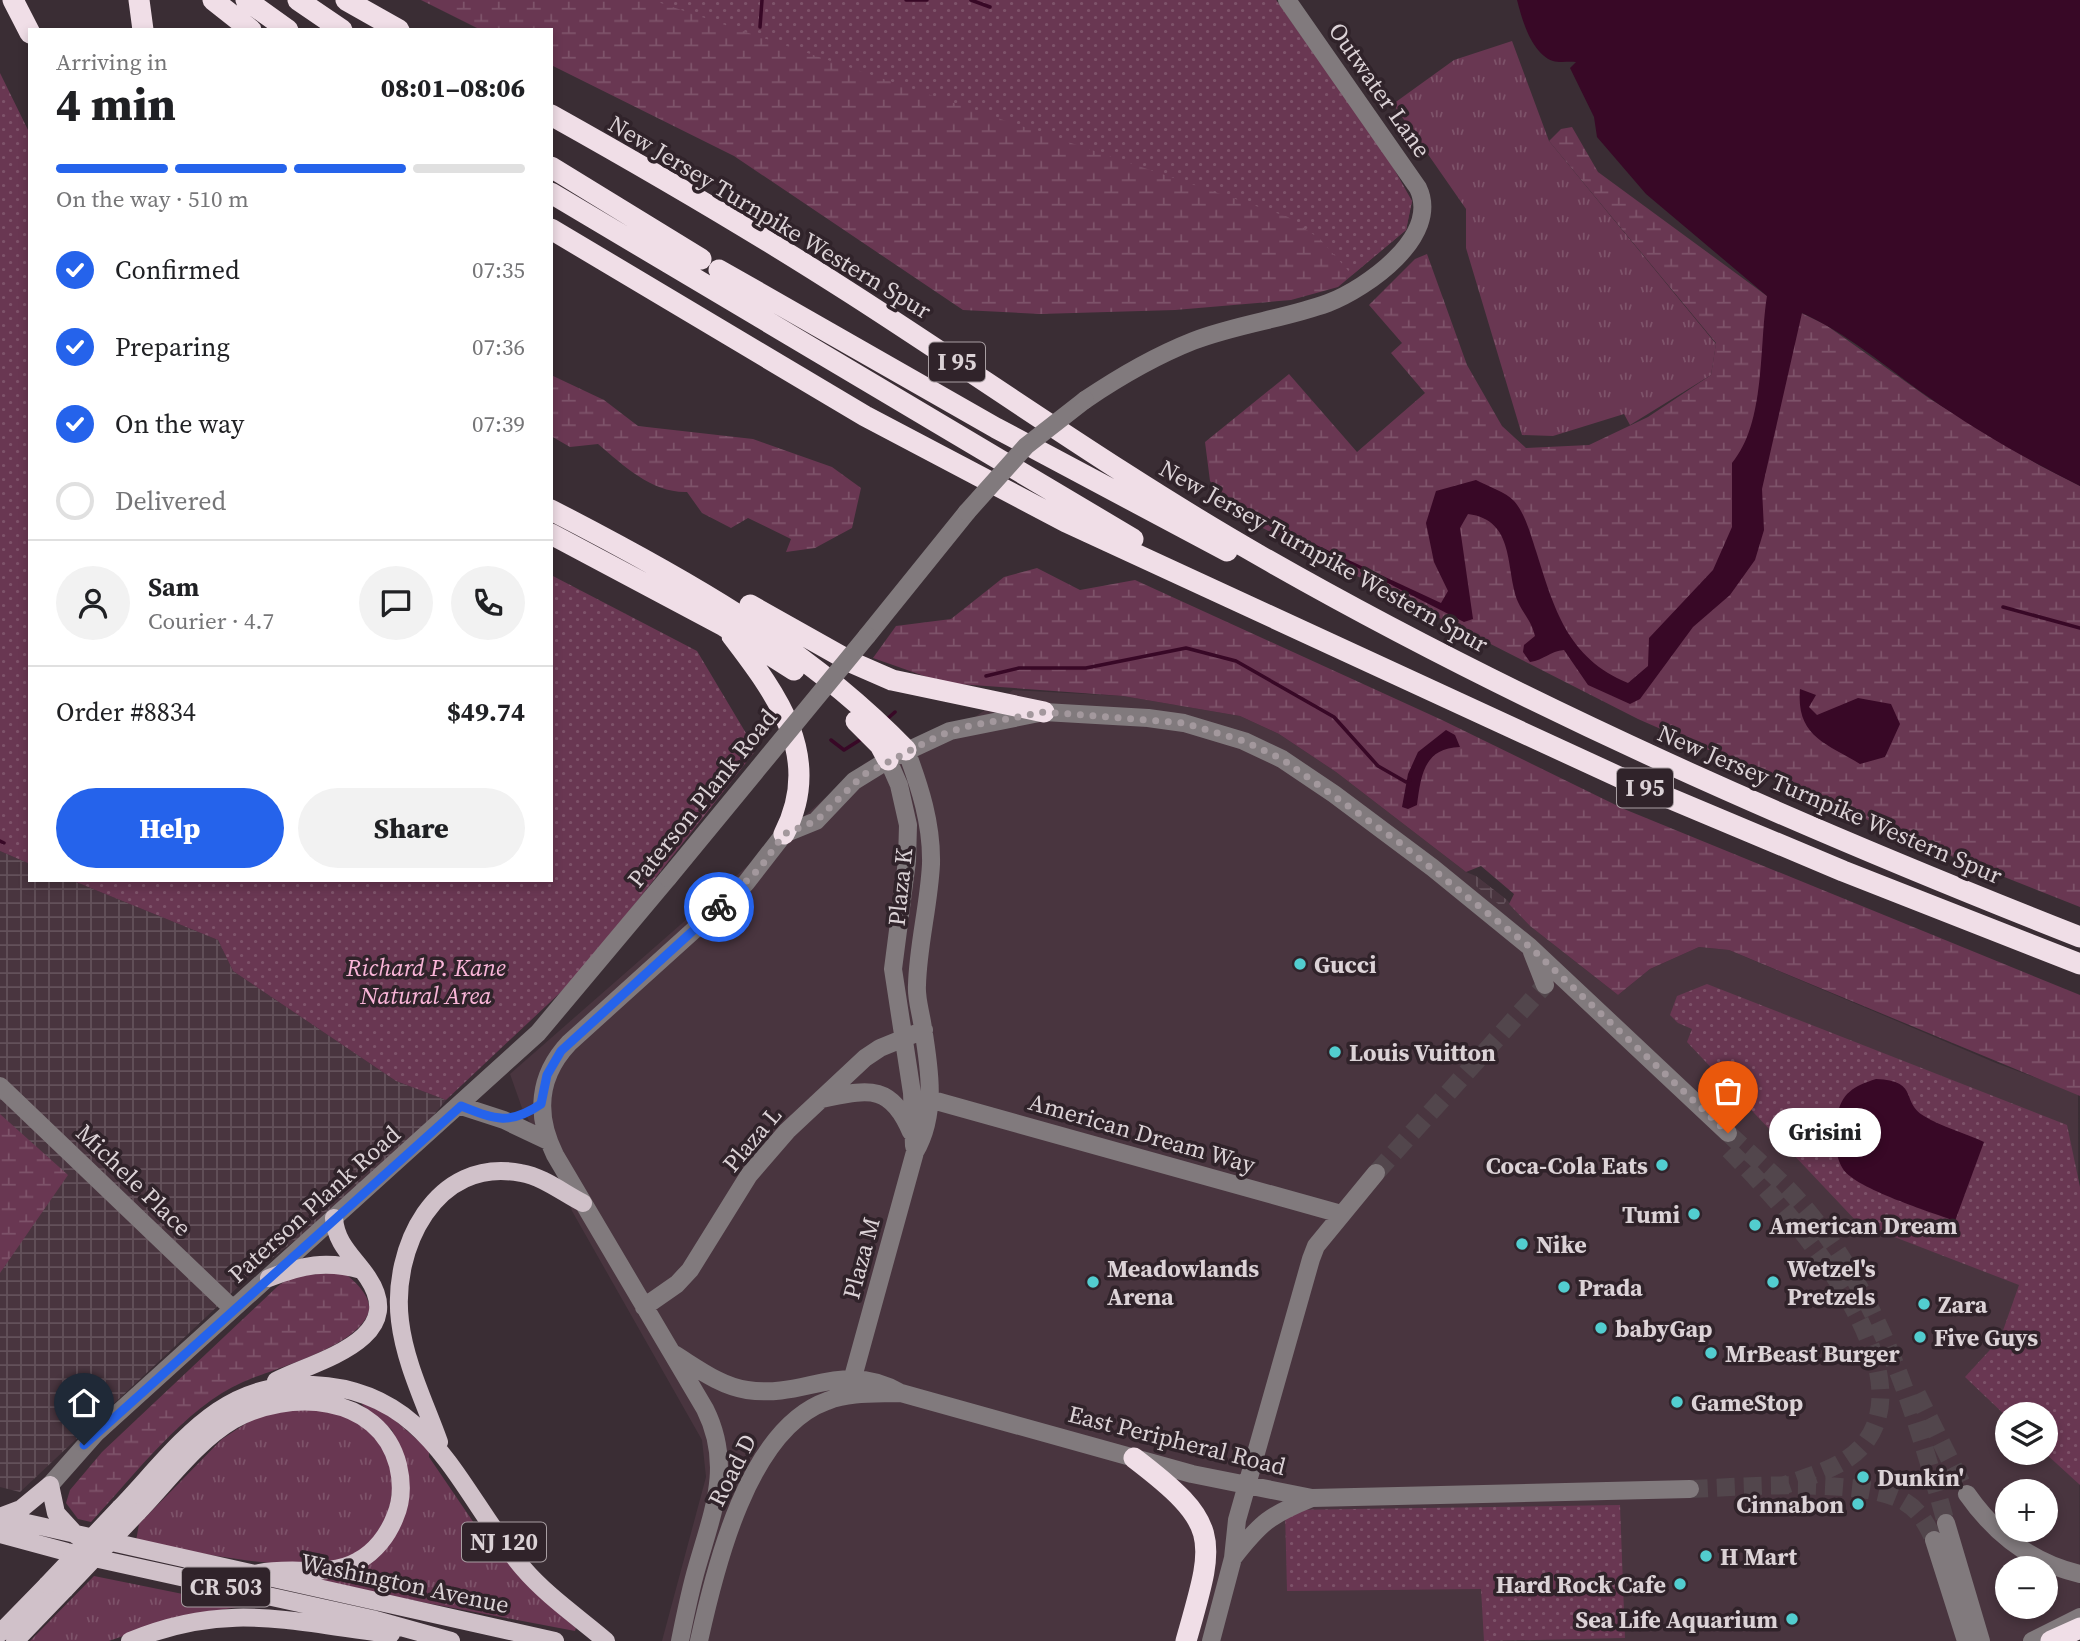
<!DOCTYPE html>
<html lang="en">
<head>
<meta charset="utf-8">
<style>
	body { margin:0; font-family:"Source Serif 4",serif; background:#f2f2f2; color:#202124; height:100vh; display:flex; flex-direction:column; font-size:26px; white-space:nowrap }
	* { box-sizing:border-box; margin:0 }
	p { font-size:23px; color:#757577 }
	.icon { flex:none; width:38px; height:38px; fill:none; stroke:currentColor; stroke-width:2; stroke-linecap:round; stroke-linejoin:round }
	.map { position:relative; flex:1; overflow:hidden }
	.panel { position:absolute; left:28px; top:28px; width:525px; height:854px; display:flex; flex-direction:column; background:#fff; border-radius:0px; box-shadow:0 4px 10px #0003 }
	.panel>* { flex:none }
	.tools { position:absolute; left:1995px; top:1402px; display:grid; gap:14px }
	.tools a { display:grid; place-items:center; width:63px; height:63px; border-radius:50%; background:#fff; box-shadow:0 4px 10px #0003; font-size:35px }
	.pin { position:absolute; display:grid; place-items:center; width:60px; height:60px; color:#fff; margin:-72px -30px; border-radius:50% 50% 50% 0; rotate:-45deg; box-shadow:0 0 7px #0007 }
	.pin .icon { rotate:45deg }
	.courier { position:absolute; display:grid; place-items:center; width:70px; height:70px; margin:-35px; border:5px solid #2563eb; border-radius:50%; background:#fff; color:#222; box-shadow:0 2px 9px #0007 }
	.bubble { position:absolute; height:49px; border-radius:24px; background:#fff; box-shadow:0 4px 10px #0003; font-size:23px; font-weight:800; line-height:49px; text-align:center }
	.headline em { font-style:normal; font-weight:800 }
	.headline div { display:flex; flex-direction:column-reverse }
	.headline { display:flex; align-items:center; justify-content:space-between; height:119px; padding:0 28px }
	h1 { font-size:46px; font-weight:800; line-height:52px }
	.bar { display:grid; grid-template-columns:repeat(4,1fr); gap:10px 7px; align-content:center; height:84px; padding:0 28px }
	.bar i { height:9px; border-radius:5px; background:#e0e0e0 }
	.bar .selected { background:#2563eb }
	.bar p { grid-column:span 4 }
	.line { display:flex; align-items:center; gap:18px; padding:0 28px; border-top:2px solid #e0e0e0 }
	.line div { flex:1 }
	.round { display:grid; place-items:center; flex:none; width:74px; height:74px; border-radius:37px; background:#f2f2f2 }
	ol { padding:0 28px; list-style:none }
	li { display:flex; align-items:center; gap:21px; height:77px }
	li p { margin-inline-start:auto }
	li .icon { padding:7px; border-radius:50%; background:#2563eb; color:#fff; stroke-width:4 }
	li:last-child { color:#757577 }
	li i { width:38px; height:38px; border:4px solid #e0e0e0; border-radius:50% }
	.button { display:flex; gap:14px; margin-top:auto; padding:14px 28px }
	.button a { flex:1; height:80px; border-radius:42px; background:#2563eb; color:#fff; font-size:28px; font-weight:800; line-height:80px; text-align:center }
	.button a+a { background:#f2f2f2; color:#202124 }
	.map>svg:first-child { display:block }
</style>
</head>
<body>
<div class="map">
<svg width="2080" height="1641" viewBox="0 0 2080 1641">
	<defs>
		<pattern id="industrial-grid" width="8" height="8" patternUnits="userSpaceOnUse" patternTransform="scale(1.75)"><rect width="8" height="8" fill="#49353f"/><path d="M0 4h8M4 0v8" fill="none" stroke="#63515a"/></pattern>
		<pattern id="grass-tufts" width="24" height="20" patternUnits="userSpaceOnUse" patternTransform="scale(1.75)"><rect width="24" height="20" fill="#693752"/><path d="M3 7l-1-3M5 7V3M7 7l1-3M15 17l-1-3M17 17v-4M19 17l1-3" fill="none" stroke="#7e536a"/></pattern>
		<pattern id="wetland-marsh" width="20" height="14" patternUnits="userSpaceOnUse" patternTransform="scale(1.75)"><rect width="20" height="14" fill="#693752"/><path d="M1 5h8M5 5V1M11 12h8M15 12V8" fill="none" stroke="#7e536a"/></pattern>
		<pattern id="park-dots" width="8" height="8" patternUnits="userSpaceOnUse" patternTransform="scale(1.75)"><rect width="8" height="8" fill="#693752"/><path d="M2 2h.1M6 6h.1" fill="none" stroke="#7e536a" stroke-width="1.8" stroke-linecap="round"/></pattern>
	</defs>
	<rect width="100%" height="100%" fill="#3a2d34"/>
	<path fill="#49353f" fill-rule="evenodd" d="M1013 690 1123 696 1240 716 1279 734 1336 772 1466 872 1476 876 1507 900 1530 926 1618 995 1650 969 1699 947 1729 950 1996 1063 2078 1093 2080 1632 2060 1641H662L706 1477 702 1440 572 1211 564 1185 522 1108 510 1074 865 763 919 736 975 717ZM2007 1414H2046V1452H2007ZM2007 1491H2046V1530H2007ZM2007 1568H2046V1606H2007Z"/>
	<path fill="url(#industrial-grid)" d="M0 851 30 864V880H71L218 940 233 971 396 1081 446 1100 391 1168 256 1270 20 1492 0 1487Z
		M1476 876 1507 900 1502 907 1471 882Z"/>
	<path fill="url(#grass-tufts)" d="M1512 41 1549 141 1716 344 1711 375 1630 425 1624 414 1553 436 1522 435 1466 248V209L1393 104 1454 60Z
		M363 1403 390 1416 429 1450V1457L478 1529 482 1527C510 1567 539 1597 576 1628L575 1631 332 1585 308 1576 365 1565 407 1468 392 1430 362 1405Z
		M301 1408C320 1411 340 1412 357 1422 411 1452 400 1541 343 1561 301 1575 183 1550 136 1541L139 1524 222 1439 256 1417Z
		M94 1576 242 1606 168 1620 109 1641H30Z"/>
	<path fill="url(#wetland-marsh)" d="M421 0H1276L1412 201 1406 230 1338 287 1291 300 1175 310 1040 314 963 310 734 156 551 65V30H481Z
		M1572 127 1598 172 1767 296 1826 325 1930 399 2039 465 2080 486V907L1936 850 1638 719 1243 518 1210 481 1205 442 1289 374 1357 452 1425 393 1391 353 1402 343 1369 305 1415 259 1427 254 1467 365 1502 426 1526 448 1589 445 1648 417 1711 375 1716 343 1549 141 1561 129Z
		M551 375 604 400 638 426 753 439 832 467 861 488 852 528 815 548 786 552 791 539 748 518 731 528 702 513 687 492C652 493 624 466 598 444L570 447 551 436Z
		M1037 568 1080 590 1135 580 1442 720 1624 809 2080 995V1096L1729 950 1699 947 1650 969 1618 995 1530 926 1509 904 1514 894 1481 866 1466 872 1336 772 1279 734 1240 716 1123 696 944 683 873 658 896 626 951 619 1004 577Z
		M0 1114 68 1175 0 1273Z
		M343 1272C355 1281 374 1298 368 1314 354 1348 275 1368 243 1382 185 1407 134 1476 91 1522L78 1519 66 1503 70 1490 102 1452 278 1286 292 1276Z"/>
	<path fill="url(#park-dots)" d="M652 0H1276L1389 160 1412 201 1406 230 1352 275 1320 239 1288 217Z
		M0 73 30 134V864L0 851Z
		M551 575 697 651 756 750 579 975 446 1100 396 1081 233 971 218 940 71 880H551Z
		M1707 984 2067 1125 2080 1187V1485L2045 1453 2046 1414H2007V1417L1965 1377 2000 1339 2019 1285 1858 1223 1687 1042 1692 1029 1678 1023 1670 1015 1677 996Z
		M1620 1505 1625 1638 1484 1641 1481 1589 1287 1591 1285 1510Z"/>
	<path fill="#380826" d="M1517 0H2080V486C2028 460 1975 430 1927 396 1887 368 1847 333 1802 313L1762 489 1764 530 1755 560 1730 595 1693 627 1640 699 1630 704 1588 685 1564 650C1550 651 1544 660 1530 662L1523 652 1524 645 1535 636C1531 620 1524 615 1518 602 1505 569 1516 520 1468 514L1460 528 1473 619 1464 622 1284 530 1441 603 1448 591 1434 562 1426 523 1436 491 1476 480C1487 486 1506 492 1514 501 1525 513 1531 536 1536 551 1554 608 1567 658 1628 683L1648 666 1649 638 1713 570 1732 527V463C1766 423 1759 345 1767 296L1646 194 1597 137 1594 117 1570 68 1576 62C1569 61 1560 63 1553 61 1531 53 1522 19 1517 0Z
		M1800 689 1816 695 1809 707 1817 715 1858 698 1891 704 1900 724 1885 757 1860 764C1825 743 1796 736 1800 689Z
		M1446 730 1455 735 1460 747C1424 748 1421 775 1417 805L1408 809 1402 807 1408 774 1418 752Z
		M1876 1079C1920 1081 1900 1101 1924 1116 1942 1127 1965 1133 1984 1142L1955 1221C1931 1212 1856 1189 1843 1169 1834 1155 1834 1133 1837 1117 1841 1093 1854 1086 1876 1079Z"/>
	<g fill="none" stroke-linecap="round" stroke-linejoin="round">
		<path stroke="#380826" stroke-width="3.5" d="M906 0H927
			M971 0 990 7
			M760 27 762 0
			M2003 607 2080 628
			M986 676 1019 668H1086L1186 648 1236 661 1334 717 1378 766 1406 782 1410 780
			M886 720 895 712
			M831 740 844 750 863 738
			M0 841 4 843"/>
		<path stroke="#52464c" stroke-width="18" stroke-dasharray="18 9" stroke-linecap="butt" d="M1728 1133C1751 1155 1777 1176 1798 1200 1879 1291 1914 1408 1946 1523
			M1729 1150C1784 1205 1929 1364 1864 1444 1845 1467 1812 1475 1785 1485
			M1376 1173 1545 985
			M1917 1394 1967 1494
			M1690 1489C1739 1487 1865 1477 1905 1502 1920 1511 1927 1525 1934 1540"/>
		<path stroke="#817a7d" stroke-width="18" d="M1085 400C1119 377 1155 356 1193 341 1237 324 1284 319 1328 303 1367 288 1441 236 1418 188L1287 0
			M867 636 967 512
			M888 760 899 785 908 825 907 861 893 969 912 1093 914 1146
			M1532 952 1545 985
			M0 1086 233 1309
			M821 1099C867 1090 890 1082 911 1132
			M929 1099 1341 1214
			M461 1106 504 1120 548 1141
			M644 1307 677 1284 690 1270 749 1175 787 1131 865 1058 880 1048 924 1030
			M674 1354C697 1368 720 1386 747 1390 807 1399 840 1359 901 1393L1192 1474 1312 1498 1690 1489
			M853 1377 915 1152C938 1113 929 1065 922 1022 920 1010 916 997 917 985 918 945 929 905 931 864 932 824 920 787 906 750
			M50 1485 96 1433 538 1033 668 878
			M1967 1494C1995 1534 2032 1563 2080 1574
			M1946 1523 1981 1641
			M1934 1540 1966 1641
			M1233 1558C1261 1522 1270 1515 1312 1498
			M680 1641C685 1616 690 1591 697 1567 713 1511 733 1465 705 1409L555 1155C535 1115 538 1076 569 1043L746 883 784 834 816 821 854 781 888 760 950 731 1044 712 1148 718 1184 723 1244 741 1282 759 1334 794 1433 868 1530 947 1728 1133
			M699 1641C715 1568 748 1429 827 1401 850 1392 876 1394 900 1393
			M1211 1641 1233 1558 1237 1520 1311 1259 1316 1246 1376 1173
			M2032 1641 2080 1617"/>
		<path stroke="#d0c1c9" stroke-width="18" d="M269 1278C302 1265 326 1260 362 1270
			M276 1381C311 1362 410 1341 368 1278 354 1257 336 1245 334 1218
			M439 1442C425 1403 405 1363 400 1321 391 1249 435 1156 521 1173 544 1177 563 1193 583 1203
			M120 1508C151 1476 181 1436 218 1411 246 1392 280 1383 313 1385 432 1390 458 1491 523 1568 547 1596 578 1617 606 1641
			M138 1512C167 1482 197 1441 233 1420 288 1389 379 1393 398 1465 402 1482 402 1501 395 1517 388 1535 375 1552 358 1561 328 1578 292 1566 259 1573
			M0 1517 555 1641
			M0 1517 21 1509 50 1485 56 1513 77 1536
			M0 1534 67 1552 372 1619 451 1641
			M0 1633 47 1585
			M15 1641 65 1589
			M130 1641C229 1600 292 1623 391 1634"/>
		<path stroke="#f0dee7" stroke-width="21" d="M13 0 30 33
			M139 0 143 30
			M213 0 251 30
			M246 0 288 30
			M298 0 342 30
			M346 0 399 30
			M551 115C653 172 754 231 852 294 989 382 1122 477 1264 558 1525 707 1801 827 2080 937
			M551 167 701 259
			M551 193 1133 539
			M551 229 865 416 1066 522 1619 777 1843 871 2080 964
			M719 270 996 428 1227 551
			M551 510C679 576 805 645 906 750
			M551 534 724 626 794 670
			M750 605 853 663 892 680 1044 712
			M732 636C777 695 824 757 784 834
			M856 721 880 745 888 760
			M1134 1458C1223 1526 1215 1538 1186 1641
			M2051 1641 2080 1628"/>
		<path stroke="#817a7d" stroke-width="18" d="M967 512 1026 446 1085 400
			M668 878 867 636"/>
		<path stroke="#d0c1c9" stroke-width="18" d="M47 1585 120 1508
			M65 1589 138 1512"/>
	</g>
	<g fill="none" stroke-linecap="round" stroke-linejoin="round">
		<path stroke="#a3989d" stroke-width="7" stroke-dasharray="0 12.6" d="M719 907 760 868 784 834 816 821 863 775 938 736 964 727 1044 712 1184 723 1244 741 1282 759 1400 843 1530 947 1728 1133"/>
		<path stroke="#2563eb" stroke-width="9" d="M84 1445 461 1106C494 1119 509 1126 541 1104L547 1075 561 1051 719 907"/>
	</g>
	<g fill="#52cdcf" stroke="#30232a" stroke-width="2.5">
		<circle cx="1300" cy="964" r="7"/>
		<circle cx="1335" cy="1052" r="7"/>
		<circle cx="1662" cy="1165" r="7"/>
		<circle cx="1694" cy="1214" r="7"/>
		<circle cx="1755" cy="1225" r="7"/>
		<circle cx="1522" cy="1244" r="7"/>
		<circle cx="1093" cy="1282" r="7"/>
		<circle cx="1773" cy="1282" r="7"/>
		<circle cx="1564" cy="1287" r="7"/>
		<circle cx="1924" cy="1304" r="7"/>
		<circle cx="1601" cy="1328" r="7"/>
		<circle cx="1920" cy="1337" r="7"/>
		<circle cx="1711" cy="1353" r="7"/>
		<circle cx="1677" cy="1402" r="7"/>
		<circle cx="1863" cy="1477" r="7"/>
		<circle cx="1858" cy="1504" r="7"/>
		<circle cx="1706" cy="1556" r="7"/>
		<circle cx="1680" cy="1584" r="7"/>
		<circle cx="1792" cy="1619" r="7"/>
	</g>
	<g text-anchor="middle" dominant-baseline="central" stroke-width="7" stroke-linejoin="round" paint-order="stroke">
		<g fill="#30232a" stroke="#a89ea2" stroke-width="2">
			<rect x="929" y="342.5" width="56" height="39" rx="5"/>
			<rect x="1617" y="768.5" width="56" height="39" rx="5"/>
			<rect x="462" y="1522.5" width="84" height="39" rx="5"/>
			<rect x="182" y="1567.5" width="88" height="39" rx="5"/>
		</g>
		<g font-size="23" font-weight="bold" fill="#dbd2d6">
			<text x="957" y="362">I 95</text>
			<text x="1645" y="788">I 95</text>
			<text x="504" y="1542">NJ 120</text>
			<text x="226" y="1587">CR 503</text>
		</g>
		<g font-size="24" fill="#dbd2d6" stroke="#30232a">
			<text transform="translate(1380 90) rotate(55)">Outwater Lane</text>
			<text transform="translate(770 217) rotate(31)">New Jersey Turnpike Western Spur</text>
			<text transform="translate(1324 556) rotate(29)">New Jersey Turnpike Western Spur</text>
			<text transform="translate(702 798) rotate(-51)">Paterson Plank Road</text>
			<text transform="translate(1830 804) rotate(23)">New Jersey Turnpike Western Spur</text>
			<text transform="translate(900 887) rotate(-84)">Plaza K</text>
			<text transform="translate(1142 1133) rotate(16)">American Dream Way</text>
			<text transform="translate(752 1139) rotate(-50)">Plaza L</text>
			<text transform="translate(134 1180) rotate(44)">Michele Place</text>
			<text transform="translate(314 1204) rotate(-42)">Paterson Plank Road</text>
			<text transform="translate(861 1258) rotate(-75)">Plaza M</text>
			<text transform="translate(1177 1440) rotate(14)">East Peripheral Road</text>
			<text transform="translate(732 1470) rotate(-63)">Road D</text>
			<text transform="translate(405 1583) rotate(12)">Washington Avenue</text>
		</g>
		<g font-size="24" font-weight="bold" fill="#dbd2d6" stroke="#30232a" text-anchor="start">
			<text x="1314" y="964">Gucci</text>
			<text x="1349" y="1052">Louis Vuitton</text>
			<text x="1648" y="1165" text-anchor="end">Coca-Cola Eats</text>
			<text x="1680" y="1214" text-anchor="end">Tumi</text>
			<text x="1769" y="1225">American Dream</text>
			<text x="1536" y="1244">Nike</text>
			<text x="1107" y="1268">Meadowlands<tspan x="1107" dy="28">Arena</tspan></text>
			<text x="1787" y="1268">Wetzel's<tspan x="1787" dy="28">Pretzels</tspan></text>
			<text x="1578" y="1287">Prada</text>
			<text x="1938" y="1304">Zara</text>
			<text x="1615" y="1328">babyGap</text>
			<text x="1934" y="1337">Five Guys</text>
			<text x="1725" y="1353">MrBeast Burger</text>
			<text x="1691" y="1402">GameStop</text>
			<text x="1877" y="1477">Dunkin'</text>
			<text x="1844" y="1504" text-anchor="end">Cinnabon</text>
			<text x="1720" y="1556">H Mart</text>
			<text x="1666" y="1584" text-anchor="end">Hard Rock Cafe</text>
			<text x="1778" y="1619" text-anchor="end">Sea Life Aquarium</text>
		</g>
		<g font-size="24" font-style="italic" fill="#f9b5d8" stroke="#30232a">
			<text x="426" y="967">Richard P. Kane<tspan x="426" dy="28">Natural Area</tspan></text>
		</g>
	</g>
</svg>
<div class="tools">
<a><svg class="icon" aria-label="layers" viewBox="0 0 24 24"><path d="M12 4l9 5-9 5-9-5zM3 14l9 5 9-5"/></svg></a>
<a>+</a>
<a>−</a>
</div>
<div class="pin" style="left:1728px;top:1133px;background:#ea580c"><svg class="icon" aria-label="bag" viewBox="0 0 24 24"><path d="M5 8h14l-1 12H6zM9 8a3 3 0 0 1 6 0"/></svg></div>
<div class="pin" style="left:84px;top:1445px;background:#1f2937"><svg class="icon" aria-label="home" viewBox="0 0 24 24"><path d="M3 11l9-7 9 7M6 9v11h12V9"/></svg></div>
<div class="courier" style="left:719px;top:907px"><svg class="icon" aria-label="bike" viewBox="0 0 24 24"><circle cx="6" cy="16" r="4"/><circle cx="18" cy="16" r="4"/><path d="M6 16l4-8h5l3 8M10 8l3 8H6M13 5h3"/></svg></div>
<div class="bubble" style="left:1769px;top:1108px;width:112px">Grisini</div>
<section class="panel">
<div class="headline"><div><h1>4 min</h1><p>Arriving in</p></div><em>08:01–08:06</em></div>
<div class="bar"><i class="selected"></i><i class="selected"></i><i class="selected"></i><i></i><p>On the way · 510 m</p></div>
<ol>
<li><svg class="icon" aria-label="check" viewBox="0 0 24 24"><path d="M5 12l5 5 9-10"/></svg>Confirmed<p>07:35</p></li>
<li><svg class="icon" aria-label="check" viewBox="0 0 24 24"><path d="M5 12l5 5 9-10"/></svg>Preparing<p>07:36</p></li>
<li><svg class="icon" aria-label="check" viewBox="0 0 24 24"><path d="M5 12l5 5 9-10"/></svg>On the way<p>07:39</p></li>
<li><i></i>Delivered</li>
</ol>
<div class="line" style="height:126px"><a class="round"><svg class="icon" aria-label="person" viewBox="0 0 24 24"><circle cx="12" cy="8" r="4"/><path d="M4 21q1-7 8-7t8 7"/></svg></a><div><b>Sam</b><p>Courier · 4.7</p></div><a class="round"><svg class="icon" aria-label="chat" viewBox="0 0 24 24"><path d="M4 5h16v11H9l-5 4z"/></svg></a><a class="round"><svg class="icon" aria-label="phone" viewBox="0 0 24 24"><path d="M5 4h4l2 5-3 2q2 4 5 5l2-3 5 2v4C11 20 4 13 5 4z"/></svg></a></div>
<div class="line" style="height:91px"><div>Order #8834</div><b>$49.74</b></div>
<div class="button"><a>Help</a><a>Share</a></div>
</section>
</div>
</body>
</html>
